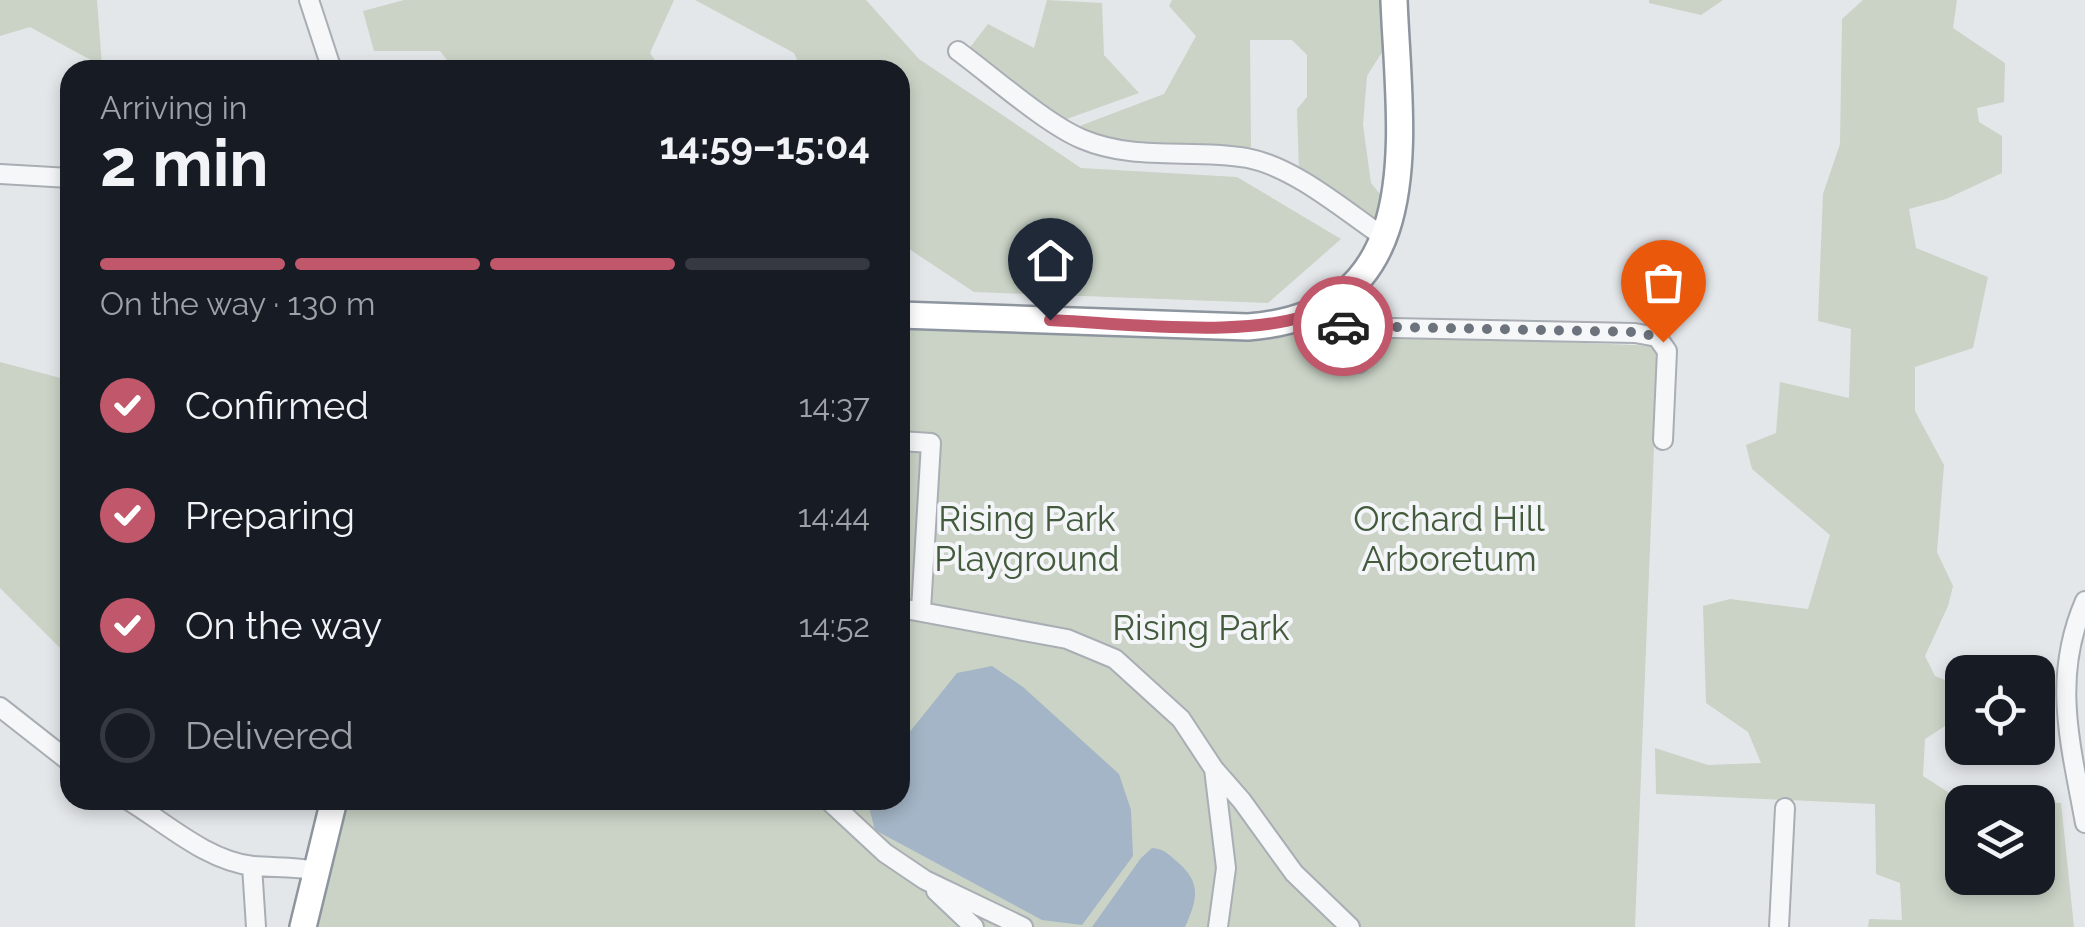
<!DOCTYPE html>
<html lang="en">
<head>
<meta charset="utf-8">
<style>
	body { margin:0; font-family:Raleway,sans-serif; background:#20242c; color:#f1f3f6; height:100vh; display:flex; flex-direction:column; font-size:38px; white-space:nowrap }
	* { box-sizing:border-box; margin:0 }
	p { font-size:32px; color:#9ea1a6 }
	.icon { flex:none; width:55px; height:55px; fill:none; stroke:currentColor; stroke-width:2; stroke-linecap:round; stroke-linejoin:round }
	.map { position:relative; flex:1; overflow:hidden }
	.side { position:absolute; left:60px; top:60px; width:850px; height:750px; display:flex; flex-direction:column; background:#171b24; border-radius:30px; box-shadow:0 5px 15px #0003 }
	.side>* { flex:none }
	.controls { position:absolute; left:1945px; top:655px; display:grid; gap:20px }
	.controls a { display:grid; place-items:center; width:110px; height:110px; border-radius:20px; background:#171b24; box-shadow:0 5px 15px #0003; font-size:50px }
	.pin { position:absolute; display:grid; place-items:center; width:85px; height:85px; color:#fff; margin:-102px -42px; border-radius:50% 50% 50% 0; rotate:-45deg; box-shadow:0 0 10px #0007 }
	.pin .icon { rotate:45deg }
	.courier { position:absolute; display:grid; place-items:center; width:100px; height:100px; margin:-50px; border:8px solid #c1576b; border-radius:50%; background:#fff; color:#222; box-shadow:0 2px 12px #0007 }
	.summary em { font-style:normal; font-weight:700 }
	.summary div { display:flex; flex-direction:column-reverse }
	.summary { display:flex; align-items:center; justify-content:space-between; height:170px; padding:0 40px }
	h1 { font-size:65px; font-weight:700; line-height:75px }
	.bar { display:grid; grid-template-columns:repeat(4,1fr); gap:15px 10px; align-content:center; height:120px; padding:0 40px }
	.bar i { height:12px; border-radius:8px; background:#363941 }
	.bar .current { background:#c1576b }
	.bar p { grid-column:span 4 }
	ol { padding:0 40px; list-style:none }
	li { display:flex; align-items:center; gap:30px; height:110px }
	li p { margin-inline-start:auto }
	li .icon { padding:10px; border-radius:50%; background:#c1576b; color:#fff; stroke-width:4 }
	li:last-child { color:#9ea1a6 }
	li i { width:55px; height:55px; border:5px solid #363941; border-radius:50% }
	.map>svg:first-child { display:block }
</style>
</head>
<body>
<div class="map">
<svg width="2085" height="927" viewBox="0 0 2085 927">
	<rect width="100%" height="100%" fill="#e4e7ea"/>
	<path fill="#cad3c6" fill-rule="evenodd" d="M0 0H97L102 66 30 27 0 36Z
		M404 0H674L650 53 662 70H455L440 51H374L363 11Z
		M695 0H866L919 59 1081 168 1237 177 1341 239 1268 303 974 292 900 243V70H802L794 53Z
		M1047 0 1102 3 1104 55 1139 93 1064 120 968 50 988 24 1034 48Z
		M1172 0H1382L1384 49 1367 76 1363 125 1371 183 1385 200 1372 223 1299 171 1297 109 1307 97V55L1292 40H1250L1251 147 1110 144 1077 127 1164 94 1196 36 1169 6Z
		M1649 0H1723L1701 15 1649 3Z
		M1863 0H1957L1953 28 2005 63 2004 102 1977 108 1979 122 2002 136V173L1946 199 1909 209 1916 248 1988 277 1973 348 1915 367V411L1944 465 1937 552 1953 586 1948 606 1925 656 1935 676 1962 687V715L1925 739 1923 776 1959 799 2061 803 2074 927H1868L1869 919 1902 920 1900 883 1876 874 1875 804 1656 794 1655 748 1708 765 1761 763 1748 732 1706 703 1703 606 1730 599 1808 609 1830 535 1752 469 1746 445 1776 433 1780 382 1849 398 1851 329 1818 321 1823 194 1840 144 1842 19ZM1962 802H2038V878H1962Z
		M900 320 1323 332 1658 346 1635 927H303L334 800H900Z
		M0 362 68 380 70 658 0 588Z"/>
	<path fill="#a3b5c6" d="M992 666 1023 687 1119 774 1131 810 1133 856 1082 925 1042 920 875 830 867 800H900V744L957 673Z
		M1152 848C1163 849 1166 852 1174 859 1201 881 1199 896 1185 927H1092L1141 858Z"/>
	<g fill="none" stroke-linecap="round" stroke-linejoin="round">
		<g stroke="#a9aeb4" stroke-width="22">
			<path id="minor" d="M309 0 332 70
				M958 51C992 76 1046 124 1082 139 1136 162 1192 148 1247 158 1295 167 1345 211 1385 238
				M0 174 70 178
				M1327 306 1344 327 1635 333 1657 337 1667 351 1663 440
				M1324 321 1359 363
				M900 441 931 443 921 610
				M2085 601C2051 679 2071 745 2085 823
				M900 608 1067 639 1115 659 1181 719 1214 769 1226 868 1218 927
				M0 707 70 762
				M1214 769 1242 801 1294 873 1350 927
				M128 800C166 823 207 861 253 866 274 868 295 866 316 871
				M828 800 885 853 925 880 1023 927
				M252 866 256 927
				M936 891 974 927
				M1779 927 1785 808"/>
		</g>
		<g stroke="#8d959f" stroke-width="30">
			<path id="highway" d="M900 315 1248 327C1433 313 1399 133 1394 0
				M303 927 334 800"/>
		</g>
		<use href="#minor" stroke="#f6f7f9" stroke-width="18"/>
		<use href="#highway" stroke="#fff" stroke-width="25"/>
	</g>
	<g fill="none" stroke-linecap="round" stroke-linejoin="round">
		<path stroke="#6d737c" stroke-width="10" stroke-dasharray="0 18" d="M1343 326 1635 332 1657 337 1663 342"/>
		<path stroke="#c1576b" stroke-width="12" d="M1050 320C1121 323 1270 342 1327 306L1343 326"/>
	</g>
	<g text-anchor="middle" dominant-baseline="central" stroke-width="8" stroke-linejoin="round" paint-order="stroke">
		<g font-size="35" fill="#435b3c" stroke="#f3f5f8">
			<text x="1027" y="518">Rising Park<tspan x="1027" dy="40">Playground</tspan></text>
			<text x="1449" y="518">Orchard Hill<tspan x="1449" dy="40">Arboretum</tspan></text>
			<text x="1201" y="627">Rising Park</text>
		</g>
	</g>
</svg>
<div class="controls">
<a><svg class="icon" aria-label="locate" viewBox="0 0 24 24"><circle cx="12" cy="12" r="6"/><path d="M12 2v4M12 18v4M2 12h4M18 12h4"/></svg></a>
<a><svg class="icon" aria-label="layers" viewBox="0 0 24 24"><path d="M12 4l9 5-9 5-9-5zM3 14l9 5 9-5"/></svg></a>
</div>
<div class="pin" style="left:1663px;top:342px;background:#ea580c"><svg class="icon" aria-label="bag" viewBox="0 0 24 24"><path d="M5 8h14l-1 12H6zM9 8a3 3 0 0 1 6 0"/></svg></div>
<div class="pin" style="left:1050px;top:320px;background:#1f2937"><svg class="icon" aria-label="home" viewBox="0 0 24 24"><path d="M3 11l9-7 9 7M6 9v11h12V9"/></svg></div>
<div class="courier" style="left:1343px;top:326px"><svg class="icon" aria-label="car" viewBox="0 0 24 24"><path d="M5 17H2v-5l4-1 3-4h7l3 4 3 1v5h-3M9 17h6M6 11h13"/><circle cx="7" cy="17" r="2"/><circle cx="17" cy="17" r="2"/></svg></div>
<section class="side">
<div class="summary"><div><h1>2 min</h1><p>Arriving in</p></div><em>14:59–15:04</em></div>
<div class="bar"><i class="current"></i><i class="current"></i><i class="current"></i><i></i><p>On the way · 130 m</p></div>
<ol>
<li><svg class="icon" aria-label="check" viewBox="0 0 24 24"><path d="M5 12l5 5 9-10"/></svg>Confirmed<p>14:37</p></li>
<li><svg class="icon" aria-label="check" viewBox="0 0 24 24"><path d="M5 12l5 5 9-10"/></svg>Preparing<p>14:44</p></li>
<li><svg class="icon" aria-label="check" viewBox="0 0 24 24"><path d="M5 12l5 5 9-10"/></svg>On the way<p>14:52</p></li>
<li><i></i>Delivered</li>
</ol>
</section>
</div>
</body>
</html>
